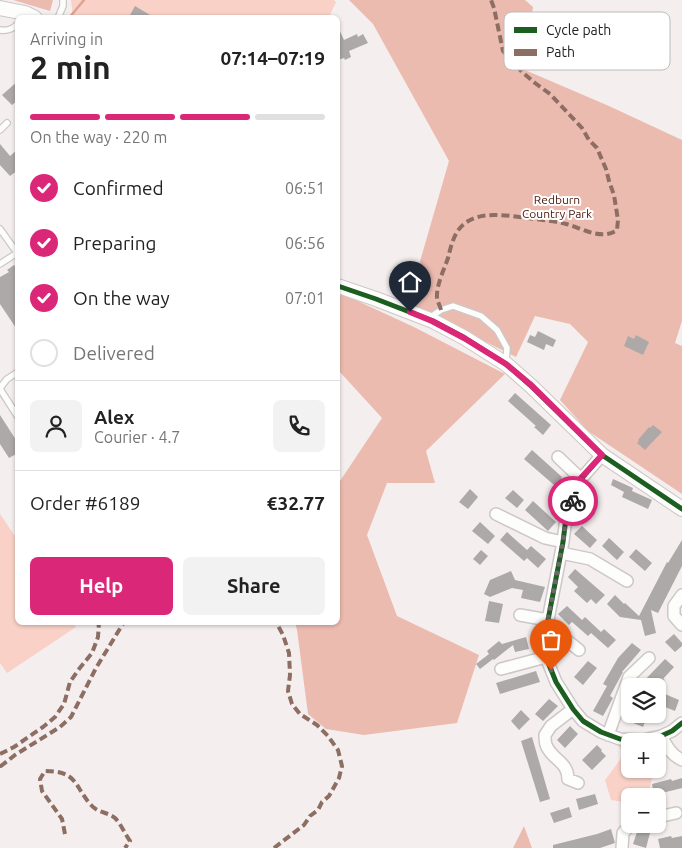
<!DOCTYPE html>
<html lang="en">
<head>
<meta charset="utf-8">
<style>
	body { margin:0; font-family:Ubuntu,sans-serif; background:#f2f2f2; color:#222; height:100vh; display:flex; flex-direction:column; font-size:19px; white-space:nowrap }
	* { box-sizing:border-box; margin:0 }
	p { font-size:16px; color:#767676 }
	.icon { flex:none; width:28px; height:28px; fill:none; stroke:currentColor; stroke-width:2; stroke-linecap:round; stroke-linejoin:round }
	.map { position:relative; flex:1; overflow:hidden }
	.panel { position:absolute; left:15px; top:15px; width:325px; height:610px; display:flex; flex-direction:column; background:#fff; border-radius:8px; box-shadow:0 1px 4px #0004 }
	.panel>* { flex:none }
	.fabs { position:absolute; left:621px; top:678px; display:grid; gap:10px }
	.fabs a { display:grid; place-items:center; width:45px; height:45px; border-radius:8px; background:#fff; box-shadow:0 1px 4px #0004; font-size:25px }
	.pin { position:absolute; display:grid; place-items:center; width:42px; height:42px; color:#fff; margin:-51px -21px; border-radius:50% 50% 50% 0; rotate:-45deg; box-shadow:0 0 5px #0007 }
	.pin .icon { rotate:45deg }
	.courier { position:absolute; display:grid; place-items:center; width:50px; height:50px; margin:-25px; border:4px solid #db2777; border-radius:50%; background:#fff; color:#222; box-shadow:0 1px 6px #0007 }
	.headline em { font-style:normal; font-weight:700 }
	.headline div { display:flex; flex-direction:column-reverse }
	.headline { display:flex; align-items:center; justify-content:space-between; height:85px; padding:0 15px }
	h1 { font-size:32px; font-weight:700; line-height:38px }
	.bar { display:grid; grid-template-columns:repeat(4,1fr); gap:8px 5px; align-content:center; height:60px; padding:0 15px }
	.bar i { height:6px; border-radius:4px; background:#e0e0e0 }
	.bar .on { background:#db2777 }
	.bar p { grid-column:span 4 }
	.line { display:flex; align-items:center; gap:12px; padding:0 15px; border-top:1px solid #e0e0e0 }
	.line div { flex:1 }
	.round { display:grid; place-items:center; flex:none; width:52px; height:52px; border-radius:8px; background:#f2f2f2 }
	ol { padding:0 15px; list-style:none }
	li { display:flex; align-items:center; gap:15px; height:55px }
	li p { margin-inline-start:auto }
	li .icon { padding:5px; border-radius:50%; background:#db2777; color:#fff; stroke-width:4 }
	li:last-child { color:#767676 }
	li i { width:28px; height:28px; border:2px solid #e0e0e0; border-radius:50% }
	.primary-button { display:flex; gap:10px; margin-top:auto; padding:10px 15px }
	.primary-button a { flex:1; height:58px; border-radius:8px; background:#db2777; color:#fff; font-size:20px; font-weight:700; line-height:58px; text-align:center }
	.primary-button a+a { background:#f2f2f2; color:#222 }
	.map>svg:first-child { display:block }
</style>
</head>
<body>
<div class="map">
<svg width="682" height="848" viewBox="0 0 682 848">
	<rect width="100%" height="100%" fill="#f4efee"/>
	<path fill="#f9d1c7" d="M71 0H334L336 2 329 17 73 18Z
		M0 514 17 539 18 622 73 623 76 627 7 673 0 663Z
		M618 745 630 747V769H654L648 796H630V803L611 800 605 780 620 760 622 751Z"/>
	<path fill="#ecbbb0" d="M13 0H53L50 11Z
		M349 0H525L533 7 525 70 609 106 682 140V321L675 343 682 346V494L588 431 560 400 588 342 570 324 535 316 516 357 408 303 449 161 373 24Z
		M338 292 414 327 505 374 426 451 435 483H387L367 535 397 616 479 655 457 723 364 735 326 729 308 714 297 630 295 623 338 622V484L382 418 339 371 338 370Z
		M524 826 532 848H513Z"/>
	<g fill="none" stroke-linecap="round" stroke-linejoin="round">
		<path stroke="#dea394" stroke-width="2.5" d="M69 18 84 0"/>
	</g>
	<path fill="#aca9a8" d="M135 6 155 18H134L130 15Z
		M338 27 344 40 357 34 358 37 363 34 368 43 349 51 351 57 345 60 344 58 338 60Z
		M18 81V100L12 105 2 95Z
		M0 144 10 156 18 149V170L10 176 0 165Z
		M14 265 18 271V331L0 304V277L9 272 7 270Z
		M538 331 556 340 553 347 546 344 544 350 527 342 530 335 535 337Z
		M636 335 649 342 643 355 624 346 628 336 634 339Z
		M515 393 551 425 543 435 534 427 536 426 508 401Z
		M0 415 18 443V453L9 458 0 444Z
		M653 425 662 432 645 450 637 443 639 441 638 440 649 427 650 428Z
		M532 450 562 477 561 479 567 484 561 491 524 459Z
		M613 479 633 488 632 491 652 500 648 509 622 497 624 492 611 485Z
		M470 489 478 497 468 509 459 502Z
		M513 490 524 500 517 508 505 498Z
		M533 501 556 522 548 531 525 510Z
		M480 522 495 536 488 544 472 531Z
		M582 526 597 540 590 548 574 534Z
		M507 532 527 550 531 546 546 559 538 568 527 558 524 561 500 540Z
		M609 538 624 552 617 560 602 546Z
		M682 540V566L658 613 651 610 656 633 645 636 641 620 620 617 607 604 615 595 624 604 625 603 639 616 667 562 668 563Z
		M636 549 652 563 645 571 629 557Z
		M481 550 488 556 480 565 473 559Z
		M575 569 605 595 596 604 591 599 587 603 574 591 578 587 568 577Z
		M511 571 515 580 545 587 540 602 521 598 523 590 512 588 490 597 484 594 490 580Z
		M489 601 503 604 499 623 485 621Z
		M567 606 582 620 585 617 601 632 604 629 616 640 608 648 591 633 588 636 572 622 569 625 558 614Z
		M674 634 682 643V646L675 652 665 642Z
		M526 637 529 649 515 652 513 645 494 660 493 659 480 669 476 664 489 654 487 651 499 641 502 644Z
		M632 643 641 650 622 672H623L610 696 613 698 603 716 593 711 607 686 603 684 618 658Z
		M665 659 674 667 663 679 665 680 659 686H639Z
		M588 661 597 668 583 685 574 677Z
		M536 671 540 682 500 694 496 683Z
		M665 694 679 700 675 711 660 705Z
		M549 699 558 706 543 721 535 714Z
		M521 710 530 719 519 730 511 721Z
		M628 714H648L643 727 626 720Z
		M570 726 578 734 565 748 557 740Z
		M532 737 550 799 540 802 521 741Z
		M597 745 602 750 601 751 606 756 592 770 582 760Z
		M682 778V788L654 795 652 784 671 779 672 781Z
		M595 794 598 804 579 810 576 799Z
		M569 807 572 817 554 823 550 813Z
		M611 829 615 843 600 848H553V845L597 834Z
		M638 829 650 833 646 848 633 844Z
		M671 836 672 838 682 836V848H660L658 839Z"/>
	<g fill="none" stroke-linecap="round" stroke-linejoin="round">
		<g stroke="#ccc8c7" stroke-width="8">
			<path id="service" d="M58 18 63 6V0
				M0 30C7 31 12 30 18 24
				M0 130 7 123
				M0 229 18 254
				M0 264 17 253
				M429 318 441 310 453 306 481 316 497 330 507 348 506 362
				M0 388 7 379 18 372
				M0 389 18 417"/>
		</g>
		<g stroke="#ccc8c7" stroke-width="14">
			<path id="minor" d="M602 455 581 479 566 518 563 542 548 620 545 644 546 657 556 682 573 709 583 721 601 732 620 739 643 740 661 736 672 731 682 723
				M558 457 581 479
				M496 514 545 538 563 542
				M561 553 590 559 627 581
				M682 595 674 606V616L682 625
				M520 615 548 620
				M546 632 564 638 579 650
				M501 669 546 657
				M573 709 551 726 545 735C545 738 545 744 547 747 553 760 568 762 568 779L578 783
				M608 735 629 677 649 658
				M661 736C667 746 671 755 682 760
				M658 817 676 813
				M622 848 623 833 631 824"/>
		</g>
		<g stroke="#ccc8c7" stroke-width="16">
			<path id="tertiary" d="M0 8 25 13 35 18
				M338 286 376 299 433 321 465 338 506 364 530 385 602 455 682 509"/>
		</g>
		<use href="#service" stroke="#fdfdfc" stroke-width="5.5"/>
		<use href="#minor" stroke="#fdfdfc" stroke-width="11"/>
		<use href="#tertiary" stroke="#fdfdfc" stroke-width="14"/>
		<path stroke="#8d6e63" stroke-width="4" stroke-dasharray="8 4" stroke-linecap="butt" d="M441 310C440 306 438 302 437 299 436 285 444 270 448 258 451 246 454 232 464 224 481 210 508 216 528 218 541 220 554 221 566 224 582 228 601 241 617 230L618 220 614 195 609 181 606 169 597 148 589 140 582 128 550 94 535 83 522 72 503 51 494 8 491 0
			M0 754 14 747 43 727 55 717 64 704 70 682 79 669 92 653 98 637 99 622
			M0 766H1L15 755 60 727 71 717 96 668 124 622
			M65 834 62 819 42 791 40 779 45 771C78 771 74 786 91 805 98 813 108 812 115 818 121 824 125 834 130 841L125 848
			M274 848 304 825 310 816 318 810 322 802 329 796 339 778 342 766 338 750 328 736 317 725 300 714 292 704 288 691 290 675 289 653 283 635 276 622"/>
		<g stroke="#fff" stroke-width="8">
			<path id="cycleway" d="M338 286 376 299 433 321 465 338 506 364 530 385 602 455 682 509
				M602 455 581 479 566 518 563 542 548 620 545 644 546 657 556 682 573 709 583 721 601 732 620 739 643 740 661 736 672 731 682 723"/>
		</g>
		<use href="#cycleway" stroke="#1b5e20" stroke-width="5"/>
	</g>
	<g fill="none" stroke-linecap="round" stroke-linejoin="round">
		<path stroke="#6d6968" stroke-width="5" stroke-dasharray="0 9" d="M551 670 546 657 545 644 548 620 563 542 566 518 573 501"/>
		<path stroke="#db2777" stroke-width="6" d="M410 312 432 321 464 338 506 364 530 384 602 455 581 478 573 501"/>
	</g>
	<g text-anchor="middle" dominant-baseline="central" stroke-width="4" stroke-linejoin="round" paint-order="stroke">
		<g font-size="12" fill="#491509" stroke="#fff">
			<text x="557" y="199">Redburn<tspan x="557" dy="14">Country Park</tspan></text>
		</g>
	</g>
	<rect x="504" y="12" width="166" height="58" rx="8" fill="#fff" stroke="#bdbcbc" stroke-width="1"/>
	<rect x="514" y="27" width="23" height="6" fill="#1b5e20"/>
	<rect x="514" y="49" width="23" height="7" fill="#8d6e63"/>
	<g font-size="14" fill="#242120">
		<text x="546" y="35">Cycle path</text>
		<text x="546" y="57">Path</text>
	</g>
</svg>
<div class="fabs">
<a><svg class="icon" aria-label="layers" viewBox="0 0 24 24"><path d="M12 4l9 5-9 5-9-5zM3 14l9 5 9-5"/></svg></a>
<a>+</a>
<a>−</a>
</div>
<div class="pin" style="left:551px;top:670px;background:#ea580c"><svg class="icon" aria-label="bag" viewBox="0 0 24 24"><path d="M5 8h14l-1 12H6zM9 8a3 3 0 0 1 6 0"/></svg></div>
<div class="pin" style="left:410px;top:312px;background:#1f2937"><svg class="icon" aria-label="home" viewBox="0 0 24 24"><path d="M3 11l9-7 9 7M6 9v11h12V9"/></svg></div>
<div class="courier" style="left:573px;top:501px"><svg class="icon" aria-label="bike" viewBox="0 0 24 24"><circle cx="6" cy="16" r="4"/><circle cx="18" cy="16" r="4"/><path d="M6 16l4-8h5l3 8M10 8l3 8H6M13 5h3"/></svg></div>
<section class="panel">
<div class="headline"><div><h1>2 min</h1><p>Arriving in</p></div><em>07:14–07:19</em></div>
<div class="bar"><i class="on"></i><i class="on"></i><i class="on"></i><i></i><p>On the way · 220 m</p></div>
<ol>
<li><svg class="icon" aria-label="check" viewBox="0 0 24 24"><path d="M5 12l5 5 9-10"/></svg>Confirmed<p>06:51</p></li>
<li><svg class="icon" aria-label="check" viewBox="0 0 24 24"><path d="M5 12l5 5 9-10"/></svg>Preparing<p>06:56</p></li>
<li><svg class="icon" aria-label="check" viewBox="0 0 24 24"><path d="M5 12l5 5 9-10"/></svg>On the way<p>07:01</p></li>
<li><i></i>Delivered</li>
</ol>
<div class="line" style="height:90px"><a class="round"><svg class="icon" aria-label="person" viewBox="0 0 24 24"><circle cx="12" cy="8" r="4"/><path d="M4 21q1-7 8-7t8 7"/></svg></a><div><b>Alex</b><p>Courier · 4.7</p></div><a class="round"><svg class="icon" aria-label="phone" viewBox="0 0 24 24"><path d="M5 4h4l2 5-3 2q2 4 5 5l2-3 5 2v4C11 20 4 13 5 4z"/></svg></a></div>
<div class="line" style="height:65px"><div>Order #6189</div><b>€32.77</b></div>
<div class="primary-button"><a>Help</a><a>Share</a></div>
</section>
</div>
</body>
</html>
